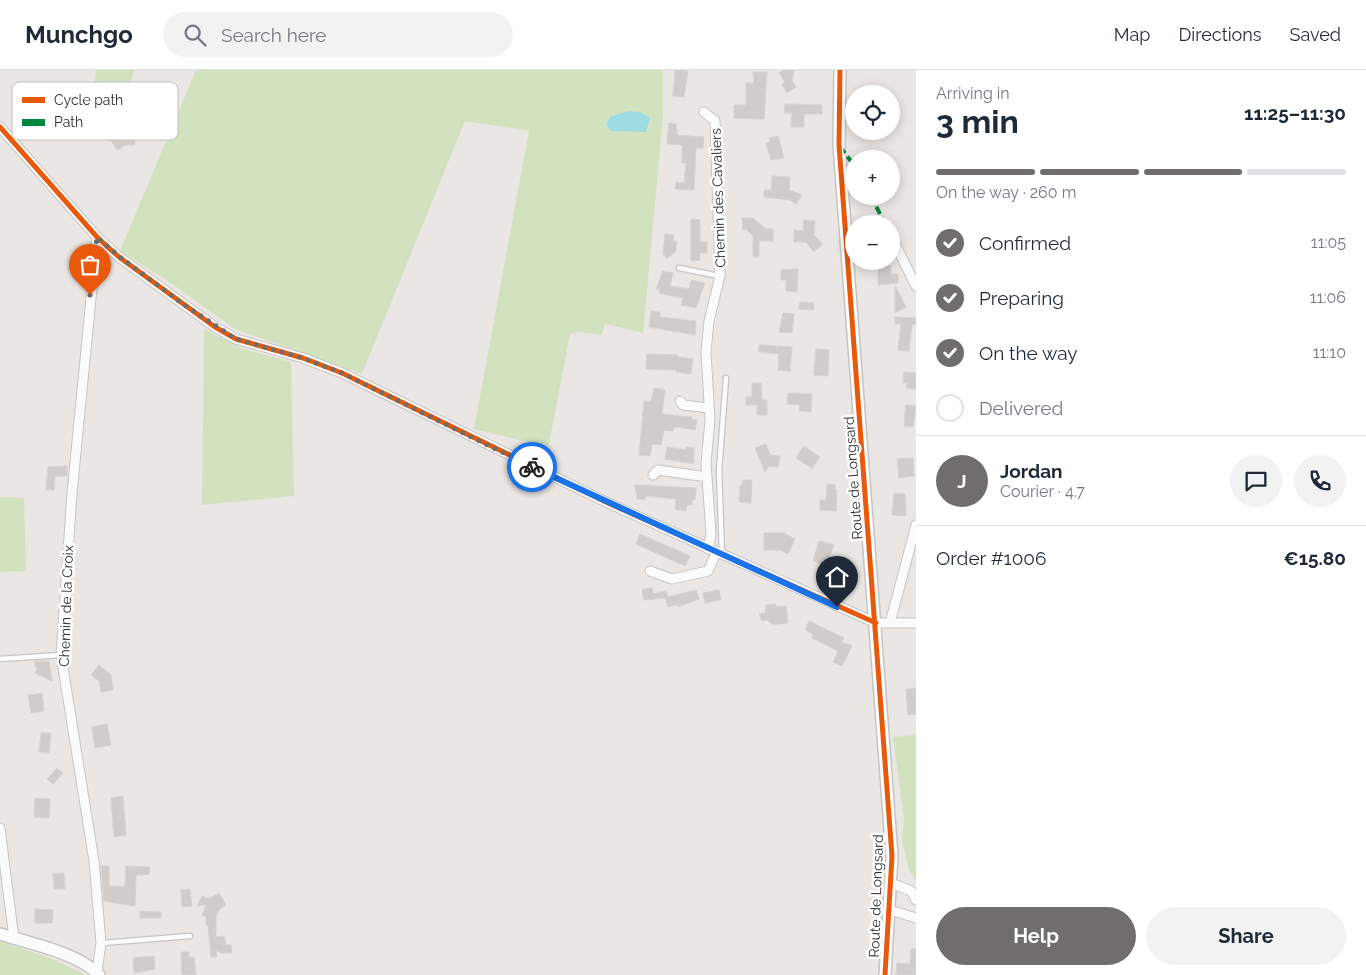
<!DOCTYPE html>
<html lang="en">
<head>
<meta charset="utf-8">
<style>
	body { margin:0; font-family:Raleway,sans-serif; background:#f2f2f3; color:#1f2937; height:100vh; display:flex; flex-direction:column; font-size:19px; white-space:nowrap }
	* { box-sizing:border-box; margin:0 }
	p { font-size:16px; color:#747a83 }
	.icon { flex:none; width:28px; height:28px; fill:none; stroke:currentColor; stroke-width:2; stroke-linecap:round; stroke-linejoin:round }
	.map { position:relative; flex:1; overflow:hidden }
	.side { display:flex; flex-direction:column; background:#fff; width:450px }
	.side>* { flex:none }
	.fabs { position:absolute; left:845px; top:15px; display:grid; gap:10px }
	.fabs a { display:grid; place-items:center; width:55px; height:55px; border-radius:50%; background:#fff; box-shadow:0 2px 12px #0003; font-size:25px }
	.pin { position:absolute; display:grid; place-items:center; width:42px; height:42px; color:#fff; margin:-51px -21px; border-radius:50% 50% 50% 0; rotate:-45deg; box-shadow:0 0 5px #0007 }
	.pin .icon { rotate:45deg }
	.courier { position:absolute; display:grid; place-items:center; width:50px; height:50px; margin:-25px; border:4px solid #1a73e8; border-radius:50%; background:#fff; color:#222; box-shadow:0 1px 6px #0007 }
	.head em { font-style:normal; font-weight:700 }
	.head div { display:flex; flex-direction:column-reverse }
	.head { display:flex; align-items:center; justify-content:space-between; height:85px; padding:0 20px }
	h1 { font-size:32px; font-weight:700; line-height:38px }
	.bar { display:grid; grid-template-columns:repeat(4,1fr); gap:8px 5px; align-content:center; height:60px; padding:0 20px }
	.bar i { height:6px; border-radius:4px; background:#e0e1e3 }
	.bar .on { background:#6f6e6d }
	.bar p { grid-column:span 4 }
	.line { display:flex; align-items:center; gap:12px; padding:0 20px; border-top:1px solid #e0e1e3 }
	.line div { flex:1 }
	.round { display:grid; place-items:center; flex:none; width:52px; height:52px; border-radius:26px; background:#f2f2f3 }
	ol { padding:0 20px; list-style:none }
	li { display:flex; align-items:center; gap:15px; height:55px }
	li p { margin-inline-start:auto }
	li .icon { padding:5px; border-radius:50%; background:#6f6e6d; color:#fff; stroke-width:4 }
	li:last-child { color:#747a83 }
	li i { width:28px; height:28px; border:2px solid #e0e1e3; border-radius:50% }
	.action { display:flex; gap:10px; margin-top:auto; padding:10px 20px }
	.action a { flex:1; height:58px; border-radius:30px; background:#6f6e6d; color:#fff; font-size:20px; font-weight:700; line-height:58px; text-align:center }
	.action a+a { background:#f2f2f3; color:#1f2937 }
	header { display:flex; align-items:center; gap:30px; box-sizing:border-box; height:70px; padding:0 25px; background:#fff; border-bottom:1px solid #e0e1e3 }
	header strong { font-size:24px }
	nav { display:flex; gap:28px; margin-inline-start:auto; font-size:18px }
	.search { width:350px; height:45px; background:#f2f2f3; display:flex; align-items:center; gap:12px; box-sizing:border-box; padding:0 18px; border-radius:28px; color:#747a83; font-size:19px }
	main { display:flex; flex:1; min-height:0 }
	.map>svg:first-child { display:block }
</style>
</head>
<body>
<header>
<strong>Munchgo</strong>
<div class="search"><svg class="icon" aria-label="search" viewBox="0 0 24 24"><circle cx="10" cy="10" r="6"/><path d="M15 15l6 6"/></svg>Search here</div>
<nav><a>Map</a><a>Directions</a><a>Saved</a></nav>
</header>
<main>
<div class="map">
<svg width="916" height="905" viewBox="0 0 916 905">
	<rect width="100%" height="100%" fill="#eae6e3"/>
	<path fill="#d2e2bf" d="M96 0H135L125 22 93 21Z
		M196 0H663V46L643 263 605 254 602 265 578 262 570 264 545 395 530 389 531 373 474 359 529 61 465 51 362 304 235 259 171 213 120 181Z
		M204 259 244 279 291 292 294 426 202 435Z
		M0 427 24 428 26 501 0 502Z
		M916 665V811L909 800 902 771 904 749 893 667Z
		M0 871 53 889 86 905H0Z"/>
	<path fill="#9edce4" d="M628 41 640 42 650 48 646 62 611 61 606 55 610 47Z"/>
	<path fill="#cfccca" stroke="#d5d2cf" d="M675 0 688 1 684 27 673 26Z
		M783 0H794L792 11 796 17 787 23 782 14 785 12 779 3Z
		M753 2H767L764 49 734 48V35H746V13H754Z
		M785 34 822 35V44H804V57H791L792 43H784Z
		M669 53 676 54 677 65 704 67 703 78H696L694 120 675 119 676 112 684 113 686 93H682V75L667 74Z
		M124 57 126 62H134L135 75H125L117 80 110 69 117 64 116 59Z
		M778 66 784 88 771 90 766 74 770 72 769 68Z
		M772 106 790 107 789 120 802 125 796 134 790 130 764 127V120H771Z
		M742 148H753L766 159H773V171H759V187H753V166L746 159 743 160Z
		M691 149 700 150V172H707V183H700V190L691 191Z
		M804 150 815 151 814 165 823 174 814 182 806 172H794V160L803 161Z
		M665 164 674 165 673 171H677L676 181 667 189 663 184Z
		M878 195 891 196V204H898V213L878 215Z
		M798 199 797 222 786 221V210H781V200Z
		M663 201 673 203 670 216 689 219 691 210 705 213 696 238 681 235 683 228 659 223 660 219H656Z
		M895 216 906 237 895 243Z
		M800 232 814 233V240L799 239Z
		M651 241 660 242V247L696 251 695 265 649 257Z
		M783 243 794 244 792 263 779 262Z
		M895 247 916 248V254H912L909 281 898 280 901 254H895Z
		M759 275 776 276 778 279V276L792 277 790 301 778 300 779 284 759 282Z
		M816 279 829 280 828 306 814 305Z
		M647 284 678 285V287L693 289 691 304 676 302V300L646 299Z
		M904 302 916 303V319L906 318 907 313H903Z
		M752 313H761L762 330H767V345H757V335H746V327H752Z
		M654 318 665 320 662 344 692 347V349L697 350 695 360 679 357 674 358 673 361 664 360 661 375 652 374 650 386 639 385 644 331 651 332Z
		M788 323 812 324 811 342 799 341 800 335 787 334Z
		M906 335 916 336 913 357 904 356Z
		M766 374 770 385 780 386 778 397 769 396 765 402 755 378Z
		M804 376 820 387 812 398 796 388Z
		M667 377 686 380 687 377 694 378V394L665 389Z
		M913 388 914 406 899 408 897 389Z
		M67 396V406H55L54 420H46L48 397Z
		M743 410H752L751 433 739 432 740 415H742Z
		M827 414 835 415V420H837L836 441 820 440V430H826Z
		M635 415 696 418 695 430H692V435H687L686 441 675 439 676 429 646 426 645 429H637Z
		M894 423 905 424 906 446 892 445Z
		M764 463H784L795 469 788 484 780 480H764Z
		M640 464 690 486 685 496 636 474Z
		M819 471 834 475 826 495 813 491Z
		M652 518 653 524 666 521 668 527 696 520 699 529 678 537V534L668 537 665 528 644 530 642 520Z
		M719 520 721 530 705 533 703 523Z
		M776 534V537L786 536 788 553 773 555 767 550 762 551 759 544 765 543 766 535Z
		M809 551 844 568 842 572 852 576 842 596 833 592 838 581 812 568 813 565 805 559Z
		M35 591H49L52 611 35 603 38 599 35 597Z
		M99 595 111 605 113 620 101 622 99 611 91 605Z
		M916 618V644L908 645 906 619Z
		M42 623 44 641 31 643 28 625Z
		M107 654 111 675 95 678 92 657Z
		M41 663H51L49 683 39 682Z
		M57 698 63 703 53 714 47 709Z
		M123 726 126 765 114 767 111 728Z
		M35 728 50 729 49 748 34 747Z
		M101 796H109V816L125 817 126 796 150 797 149 804 136 805 135 836 104 831Z
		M64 803 65 819H54L53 804Z
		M190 819 192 836 182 837 181 820Z
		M219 823 226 835 220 839 216 846V867L224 866 226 875H231L232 883H221L216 880 217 887H211L208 855H206V847L202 845 206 835 197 836 202 826 209 829Z
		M35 839 53 840 52 853H35Z
		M140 841 161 842V848H140Z
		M911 879H916V905H896L897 893 910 894Z
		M181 882H189V887H194L196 905H182Z
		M154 886 155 899 134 903 133 888Z"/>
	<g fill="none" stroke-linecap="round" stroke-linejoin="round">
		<g stroke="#c6c5c5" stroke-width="7">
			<path id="service" d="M679 198 719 206
				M722 483 719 401 726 308
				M0 589 61 585
				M102 873 190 866"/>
		</g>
		<g stroke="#c6c5c5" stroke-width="11">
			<path id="minor" d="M704 42 715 51 720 206 709 251 706 282 710 350 706 393 711 464 708 479
				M0 57 97 167 119 187 215 257 236 269 303 288 342 303 608 433 876 553H916
				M891 166 916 216
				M680 331 683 335 709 338
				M653 405 658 400 707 407
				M650 501 672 509 708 501 716 483
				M890 553 916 455
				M0 758 14 869
				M891 813 911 821 916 830
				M890 840 916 848
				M97 902 101 873 94 791 61 585 72 423 97 167"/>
		</g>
		<g stroke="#c6c5c5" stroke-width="14">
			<path id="secondary" d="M840 0 839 75 892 786 885 905
				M0 864C28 873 79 883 99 905"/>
		</g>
		<use href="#service" stroke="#fcfbfb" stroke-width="4.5"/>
		<use href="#minor" stroke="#fcfbfb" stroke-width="9"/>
		<use href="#secondary" stroke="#fcfbfb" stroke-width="11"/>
		<path stroke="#00873e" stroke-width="4" stroke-dasharray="8 4" stroke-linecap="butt" d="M840 77 854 95
			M871 126 885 154"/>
		<g stroke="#fff" stroke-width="8">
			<path id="cycleway" d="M840 0 839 75 892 786 885 905
				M0 57 97 167 119 187 215 257 236 269 303 288 342 303 608 433 876 553"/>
		</g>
		<use href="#cycleway" stroke="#e8590c" stroke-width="5"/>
	</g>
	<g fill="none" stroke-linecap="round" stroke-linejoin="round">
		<path stroke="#6f6e6d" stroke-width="5" stroke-dasharray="0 9" d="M90 225 97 167 120 187 183 234 236 269 303 288 342 303 532 397"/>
		<path stroke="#1a73e8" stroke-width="6" d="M532 397 837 537"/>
	</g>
	<g text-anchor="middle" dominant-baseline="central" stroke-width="5" stroke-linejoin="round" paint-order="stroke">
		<g font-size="14" fill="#2d2d2d" stroke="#fff">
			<text transform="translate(718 128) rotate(-92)">Chemin des Cavaliers</text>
			<text transform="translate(853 408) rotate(-94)">Route de Longsard</text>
			<text transform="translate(66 536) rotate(-88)">Chemin de la Croix</text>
			<text transform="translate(876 826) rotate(-88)">Route de Longsard</text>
		</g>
	</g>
	<rect x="12" y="12" width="166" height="58" rx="8" fill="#fff" stroke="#c0c0c0" stroke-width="1"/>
	<rect x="22" y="27" width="23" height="6" fill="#e8590c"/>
	<rect x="22" y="49" width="23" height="7" fill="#00873e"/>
	<g font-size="14" fill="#2d2d2d">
		<text x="54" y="35">Cycle path</text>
		<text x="54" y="57">Path</text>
	</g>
</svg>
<div class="fabs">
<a><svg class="icon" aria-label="locate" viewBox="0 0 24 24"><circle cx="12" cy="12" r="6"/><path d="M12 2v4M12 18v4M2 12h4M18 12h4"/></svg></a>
<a>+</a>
<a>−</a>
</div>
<div class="pin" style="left:90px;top:225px;background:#ea580c"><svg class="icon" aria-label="bag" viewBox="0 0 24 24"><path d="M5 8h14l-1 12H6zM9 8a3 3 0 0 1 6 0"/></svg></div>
<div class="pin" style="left:837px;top:537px;background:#1f2937"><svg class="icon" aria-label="home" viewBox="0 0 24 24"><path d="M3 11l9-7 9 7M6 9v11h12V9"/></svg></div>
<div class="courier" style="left:532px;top:397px"><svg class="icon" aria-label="bike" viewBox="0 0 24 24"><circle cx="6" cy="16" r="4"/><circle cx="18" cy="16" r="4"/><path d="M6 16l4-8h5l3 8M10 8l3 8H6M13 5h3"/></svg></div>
</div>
<section class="side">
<div class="head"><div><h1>3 min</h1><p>Arriving in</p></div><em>11:25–11:30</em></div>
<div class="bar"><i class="on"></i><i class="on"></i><i class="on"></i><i></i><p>On the way · 260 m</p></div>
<ol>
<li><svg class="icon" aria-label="check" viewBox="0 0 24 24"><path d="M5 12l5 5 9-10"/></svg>Confirmed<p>11:05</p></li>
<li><svg class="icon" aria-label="check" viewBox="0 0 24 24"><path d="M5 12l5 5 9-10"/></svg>Preparing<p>11:06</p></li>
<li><svg class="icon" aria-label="check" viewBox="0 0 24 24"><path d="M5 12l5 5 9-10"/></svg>On the way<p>11:10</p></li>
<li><i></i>Delivered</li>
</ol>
<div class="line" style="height:90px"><b class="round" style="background:#6f6e6d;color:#fff">J</b><div><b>Jordan</b><p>Courier · 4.7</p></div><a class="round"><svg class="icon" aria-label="chat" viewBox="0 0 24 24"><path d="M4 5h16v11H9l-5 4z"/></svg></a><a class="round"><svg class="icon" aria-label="phone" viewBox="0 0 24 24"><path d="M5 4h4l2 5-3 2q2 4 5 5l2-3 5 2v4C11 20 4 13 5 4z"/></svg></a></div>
<div class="line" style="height:65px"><div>Order #1006</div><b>€15.80</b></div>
<div class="action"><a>Help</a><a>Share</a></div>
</section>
</main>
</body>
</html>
